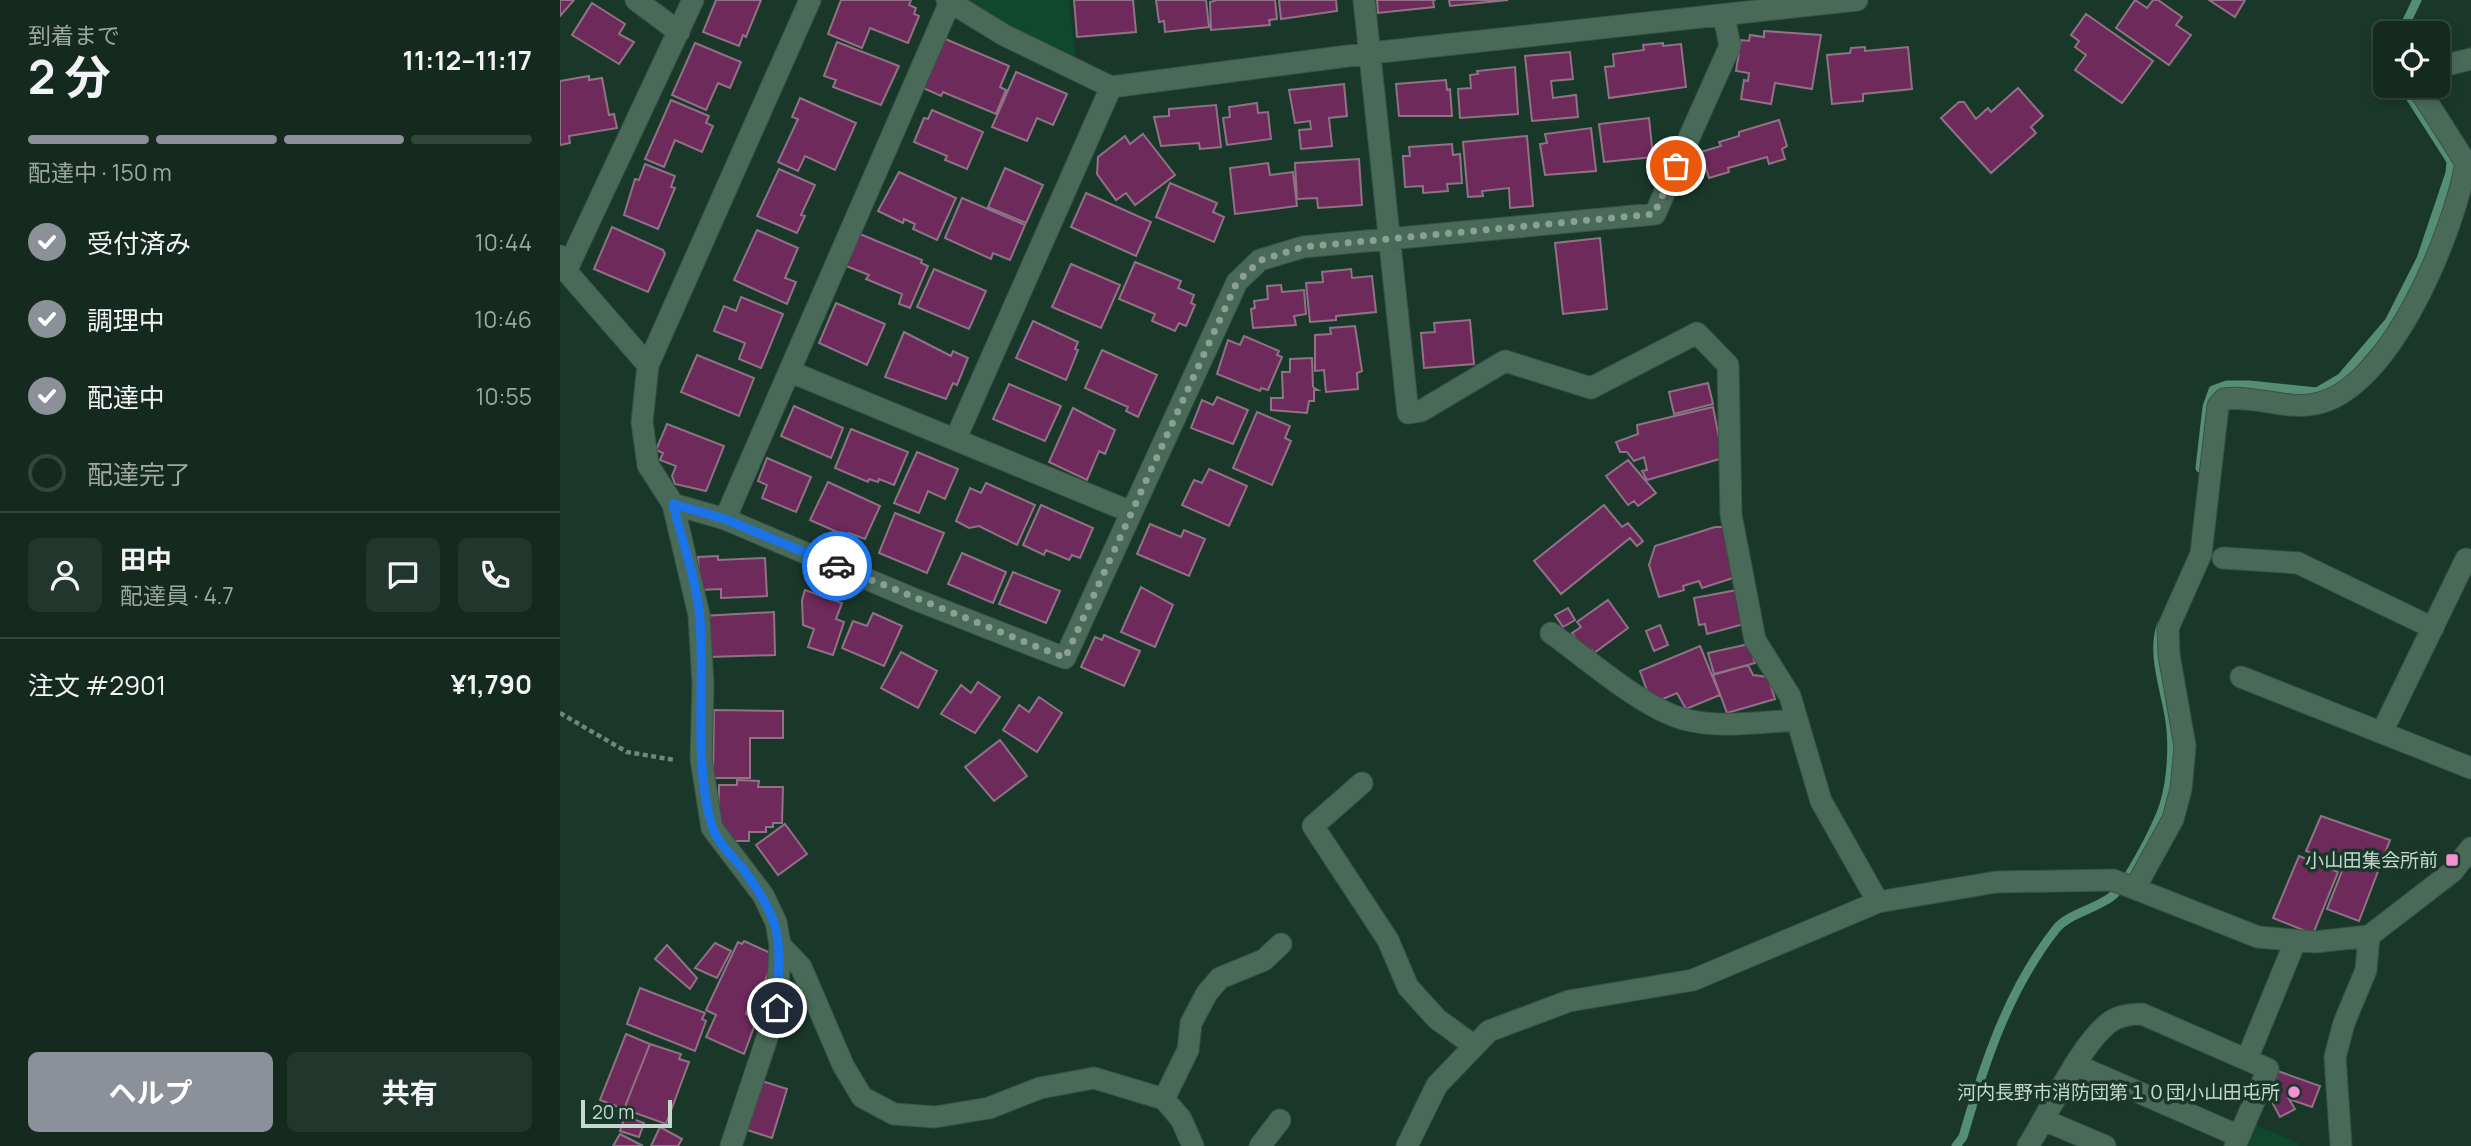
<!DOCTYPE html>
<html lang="ja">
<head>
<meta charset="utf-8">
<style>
	body { margin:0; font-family:Manrope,"Noto Sans JP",sans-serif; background:#21362c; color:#f1f3f6; height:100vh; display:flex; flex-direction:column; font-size:26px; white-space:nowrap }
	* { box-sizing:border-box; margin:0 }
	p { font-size:23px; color:#9da7a4 }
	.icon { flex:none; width:38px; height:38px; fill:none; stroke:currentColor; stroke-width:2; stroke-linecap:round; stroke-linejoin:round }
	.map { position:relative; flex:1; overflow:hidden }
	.panel { display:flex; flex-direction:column; background:#142a1f; width:560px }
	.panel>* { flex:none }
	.controls { position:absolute; left:1813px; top:21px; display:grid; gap:14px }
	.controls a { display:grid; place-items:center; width:77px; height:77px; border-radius:10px; background:#142a1f; box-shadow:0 4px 10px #0003,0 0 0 2px #33463d; font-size:35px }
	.scale { position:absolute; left:21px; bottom:18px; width:91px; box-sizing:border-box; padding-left:7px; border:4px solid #c6d8ce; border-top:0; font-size:19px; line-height:24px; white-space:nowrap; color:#c6d8ce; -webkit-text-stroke:5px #1a3829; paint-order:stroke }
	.pin { position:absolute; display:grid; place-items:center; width:60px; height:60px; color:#fff; margin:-30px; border:4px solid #fff; border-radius:50%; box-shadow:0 2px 7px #0007 }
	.courier { position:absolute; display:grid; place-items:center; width:70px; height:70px; margin:-35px; border:5px solid #1a73e8; border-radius:50%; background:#fff; color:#222; box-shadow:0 2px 9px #0007 }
	.head em { font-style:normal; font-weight:700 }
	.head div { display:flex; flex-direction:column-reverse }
	.head { display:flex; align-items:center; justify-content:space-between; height:119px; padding:0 28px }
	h1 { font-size:46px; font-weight:700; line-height:52px }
	.bar { display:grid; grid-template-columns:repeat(4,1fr); gap:10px 7px; align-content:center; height:84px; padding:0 28px }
	.bar i { height:9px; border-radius:5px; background:#33463d }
	.bar .on { background:#8c9099 }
	.bar p { grid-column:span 4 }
	.line { display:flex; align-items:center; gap:18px; padding:0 28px; border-top:2px solid #33463d }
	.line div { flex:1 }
	.round { display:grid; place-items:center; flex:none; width:74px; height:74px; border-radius:10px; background:#21362c }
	ol { padding:0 28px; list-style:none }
	li { display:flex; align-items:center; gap:21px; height:77px }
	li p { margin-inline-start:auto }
	li .icon { padding:7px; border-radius:50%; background:#8c9099; color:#fff; stroke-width:4 }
	li:last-child { color:#9da7a4 }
	li i { width:38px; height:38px; border:4px solid #33463d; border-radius:50% }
	.action { display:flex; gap:14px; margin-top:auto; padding:14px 28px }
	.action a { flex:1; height:80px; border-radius:10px; background:#8c9099; color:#fff; font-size:28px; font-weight:700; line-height:80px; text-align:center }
	.action a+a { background:#21362c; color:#f1f3f6 }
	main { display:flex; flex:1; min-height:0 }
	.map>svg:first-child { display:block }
</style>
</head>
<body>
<main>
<section class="panel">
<div class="head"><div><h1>2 分</h1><p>到着まで</p></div><em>11:12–11:17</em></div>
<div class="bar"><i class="on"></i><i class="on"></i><i class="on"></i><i></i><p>配達中 · 150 m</p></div>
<ol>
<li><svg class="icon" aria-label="check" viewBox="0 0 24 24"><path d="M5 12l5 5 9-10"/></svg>受付済み<p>10:44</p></li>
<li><svg class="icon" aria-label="check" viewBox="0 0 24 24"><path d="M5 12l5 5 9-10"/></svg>調理中<p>10:46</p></li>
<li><svg class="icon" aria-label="check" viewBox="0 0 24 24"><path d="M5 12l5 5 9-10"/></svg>配達中<p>10:55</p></li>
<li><i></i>配達完了</li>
</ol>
<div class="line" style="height:126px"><a class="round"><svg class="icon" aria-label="person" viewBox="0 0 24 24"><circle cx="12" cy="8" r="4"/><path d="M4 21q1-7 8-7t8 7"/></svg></a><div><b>田中</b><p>配達員 · 4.7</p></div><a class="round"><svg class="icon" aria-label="chat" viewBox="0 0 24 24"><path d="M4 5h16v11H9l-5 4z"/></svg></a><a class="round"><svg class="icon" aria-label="phone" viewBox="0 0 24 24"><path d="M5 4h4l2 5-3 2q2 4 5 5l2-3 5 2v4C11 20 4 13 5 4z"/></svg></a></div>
<div class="line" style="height:91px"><div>注文 #2901</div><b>¥1,790</b></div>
<div class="action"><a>ヘルプ</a><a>共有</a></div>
</section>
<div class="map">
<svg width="1911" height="1146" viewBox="0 0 1911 1146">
	<rect width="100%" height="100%" fill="#1a3829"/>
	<path fill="#0f472f" d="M408 0H509L516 61 411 8Z
		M1690 1123 1739 1143 1738 1146H1680Z"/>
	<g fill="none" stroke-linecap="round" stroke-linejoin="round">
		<path stroke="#558e74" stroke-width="9" d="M1841 33 1857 0
			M1640 468 1647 407 1653 390 1667 385H1689L1757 392 1781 378 1829 322 1861 259 1890 173 1891 161 1843 86
			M1396 1146 1403 1137C1424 1064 1448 990 1496 929 1508 914 1535 909 1551 897 1568 884 1597 826 1604 805 1612 779 1614 741 1609 715 1604 686 1592 654 1601 626"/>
	</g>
	<path fill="#6d2a5b" stroke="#907286" stroke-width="2" d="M0 0H14L0 16Z
		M156 0H201L186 37 183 35 179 46 143 32Z
		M281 0H351L349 5 356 8 354 14 359 16 348 43 310 28 302 48 268 34Z
		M514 0H573L576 32 517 37Z
		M596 0H646L649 27 605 32 604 21 599 22Z
		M657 0H715L717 19 709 20 710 25 651 30 650 2Z
		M719 0H776L777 11 721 19Z
		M817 0H876H873L874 7 818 13Z
		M889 0H948L890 6Z
		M1575 0 1587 8 1593 0H1598L1622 17 1616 25 1631 35 1609 65 1556 28Z
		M1649 0H1685L1675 17Z
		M32 3 65 24 59 34 74 42 59 64 12 35Z
		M1526 14 1593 61 1562 103 1515 70 1526 55 1515 47 1519 41 1511 35Z
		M1204 31 1261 35 1252 89 1215 83 1211 104 1181 99 1184 80 1188 81 1189 73 1176 71 1181 40 1189 41 1190 35 1204 37Z
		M383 38 449 66 440 87 446 90 436 114 383 92 381 96 361 87Z
		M277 42 339 66 321 105 273 87 276 80 264 76Z
		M135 43 181 62 170 88 158 83 146 110 112 95Z
		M1103 43V46L1121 44 1126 87 1049 98 1045 67 1054 66 1053 54 1084 50 1083 45Z
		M1305 47V51L1348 47 1352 89 1303 94V101L1272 104 1267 55 1290 53 1291 48Z
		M1010 52 1013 79 991 81 993 98 1016 95 1018 117 972 121 965 56Z
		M955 67 958 114 900 118 898 89 911 88 910 75 918 74 917 71Z
		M456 72 507 94 493 125 477 118 467 141 432 127Z
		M29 76V80L42 78 49 115 54 114 57 128 9 136 10 143 0 145V81Z
		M886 80 887 90 890 89 892 116H839L836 84Z
		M784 84 787 116 769 118 772 146 741 149 739 130 751 129 750 121 735 123 729 90Z
		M1458 88 1483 116 1471 127 1476 133 1431 173 1381 118 1399 102H1404L1416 119 1428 108 1431 112Z
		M240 98 296 123 275 170 245 156 238 171 218 162 238 119 232 117Z
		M111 100 149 116 146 123 153 126 142 152 115 140 104 167 85 159Z
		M697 103 698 113 708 112 711 139 667 145 663 118 670 117 669 107Z
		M656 105 661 147 640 149 639 143 601 146 594 117 609 116V109Z
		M372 110 423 132 407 169 385 160 387 156 354 142 364 118 368 119Z
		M1089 118 1093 157 1044 162 1039 124Z
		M1219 120 1227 146 1222 149 1225 159 1209 164 1207 157 1168 168 1169 172 1149 178 1141 152 1161 146 1159 142 1179 136V132Z
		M1031 128 1036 171 985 175 980 144 987 143 985 134Z
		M583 134 615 175 575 205 566 193 556 200 537 174 538 157 565 136 570 144Z
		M967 136 973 206 950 208 949 188 922 191 923 196 908 197 903 142Z
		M892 144 893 155 900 154 902 183 887 184 888 191 863 193V186L845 187 843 156H850L849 147Z
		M799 159 802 205 758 208 757 198 737 199 735 163Z
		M708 163 710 175 733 172 737 206 675 214 670 168Z
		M85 164 115 176 111 187 115 188 98 229 64 215 75 179 79 180Z
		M445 168 483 185 466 223 428 207Z
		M219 169 255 185 241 215 245 216 237 233 197 216Z
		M339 172 396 198 377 240 353 229 355 224 344 219 343 223 318 211Z
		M610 183 657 203 653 212 664 217 654 242 596 217Z
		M526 193 591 222 576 256 511 227Z
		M402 198 465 225 450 260 433 253 431 259 385 238Z
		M52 227 103 250 105 254 88 292 34 269Z
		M197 230 238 248 225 278 236 282 227 304 174 280Z
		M300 234 362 260 361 263 368 266 350 308 339 304 342 294 306 279 309 275 286 266Z
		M1040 238 1047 309 1003 314 995 243Z
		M575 262 621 281 618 288 634 295 631 303 635 305 626 326 619 323 615 331 592 321 595 314 559 299Z
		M511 264 560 285 541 328 492 307Z
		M374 269 426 291 409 329 357 307Z
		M791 269 792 278 812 276 816 312 776 316V320L750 322 746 283 763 282 762 272Z
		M721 285 722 292 744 290 746 314 734 316 736 325 693 328 691 309 695 308 694 301 708 299 707 286Z
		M181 297 223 314 201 368 179 359 185 343 154 331 164 306 176 311Z
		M276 303 325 324 307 365 259 343Z
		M910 320 914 364 864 368 861 333 875 332 874 323Z
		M473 321 518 342 515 349 518 350 506 380 456 358Z
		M795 326 802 371 797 373 798 389 766 392 764 370 755 371V335L771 334 770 328Z
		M344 332 391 356 393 351 408 358 397 385 393 383 386 399 325 377Z
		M684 336 719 351 717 355 722 357 708 390 701 388 700 391 657 374 668 340 680 345Z
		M542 350 597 375 578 417 566 411 568 407 525 388Z
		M137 355 194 378 179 416 121 392Z
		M752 358 753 387 758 390H754V401H749L747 413 711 410V398H723L722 372H730V359Z
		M1148 383 1153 404 1114 414 1109 392Z
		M449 384 501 406 485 441 433 419Z
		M657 397 688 410 673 444 631 428 642 400 653 405Z
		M234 406 283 428 271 458 221 436Z
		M1153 407 1163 458 1087 480 1082 471 1087 470 1084 457 1074 461 1067 452H1060L1056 442 1078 434 1077 425Z
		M513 408 555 430 545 454 539 451 527 480 489 462Z
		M697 412 730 426 725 438 731 441 712 485 673 468Z
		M107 424 164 446 146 491 115 484 112 476 116 466 100 460 103 453 96 450Z
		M291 429 348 452 334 485 319 479 318 482 309 479 308 482 275 468Z
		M357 452 398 469 385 499 368 491 359 513 334 503Z
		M207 458 251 477 236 512 202 498 207 485 198 481Z
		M1068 460 1096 493 1078 506 1074 501 1068 505 1046 476Z
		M649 469 687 486 669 526 622 505 634 480 642 483Z
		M268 482 320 506 305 539 289 533 286 536 250 520Z
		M426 483 475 505 457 545 419 526 409 528 396 521 410 488 421 493Z
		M481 505 533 528 520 558 512 555 509 560 486 550 484 555 463 545Z
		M1044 505 1062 527 1068 523 1083 541 1077 546 1070 538 1001 594 974 561Z
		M335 513 384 533 367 573 319 553Z
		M590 524 621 537 624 530 645 539 629 576 577 554Z
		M1155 527H1163L1179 576 1142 588 1139 581 1123 586 1124 590 1099 597 1089 565 1095 546Z
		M402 553 446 572 433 603 388 584Z
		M158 556V560L205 558 207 596 161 598V589L140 590 138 557Z
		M453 572 500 591 486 623 439 604Z
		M581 587 613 605 595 647 561 632Z
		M245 590 282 603 276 619 284 622 273 655 248 647 254 629 243 625 242 600Z
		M1177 590 1184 624 1147 634 1145 624 1139 625 1134 598Z
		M1048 600 1068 628 1034 653 1032 650 1027 654 1012 633 1021 627 1017 622Z
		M1008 608 1015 620 1003 627 995 615Z
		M214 612 215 655 149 657 142 616Z
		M313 613 342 626 324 666 282 648 293 621 307 626Z
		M1100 625 1108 645 1094 651 1086 631Z
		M544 635 580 651 564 686 521 667 535 637 542 640Z
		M1189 644 1195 663 1154 674 1148 653Z
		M1140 646 1160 695 1126 709 1117 693 1098 701 1090 699 1080 671Z
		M341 652 377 671 358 708 321 688Z
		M1188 665 1193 675 1208 677 1215 699 1167 713 1153 675Z
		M418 682 440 697 415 733 381 714 401 685 411 693Z
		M479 697 502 713 477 752 443 730 459 705 469 712Z
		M154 710 223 711V738H190V778H153Z
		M440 740 467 776 434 801 405 767Z
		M177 780 199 781 198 787H223L222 823H213V827H206V832H189V841H167L158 831 159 785H177Z
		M1761 816 1830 840 1799 921 1767 909 1784 866 1746 851Z
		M225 824 247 854 218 875 196 845Z
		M1739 856 1778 872 1753 934 1713 918Z
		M184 941 215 955 194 1010 188 1008 186 1014 197 1019 184 1054 146 1037 156 1015 146 1010 178 942 182 944Z
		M155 943 171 951 157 978 135 968Z
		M107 945 137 978 130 989 95 959Z
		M80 988 145 1013 142 1019 146 1021 135 1051 67 1024Z
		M66 1034 90 1044 64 1109 40 1100Z
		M90 1044 121 1054 119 1059 129 1062 106 1124 64 1109Z
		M1712 1069 1760 1086 1752 1107 1729 1099 1735 1109 1720 1117 1712 1102 1715 1094 1705 1090Z
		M196 1079 227 1089 212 1138 181 1128Z
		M65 1116 84 1123 79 1137 60 1131Z
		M100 1127 122 1139 118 1146H91Z
		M60 1134 83 1146H53Z"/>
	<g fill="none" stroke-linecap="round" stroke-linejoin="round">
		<g stroke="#385347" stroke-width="23">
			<path id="street" d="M76 0 119 32
				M387 0 444 35 551 87 811 53 1297 0
				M804 0 848 413 861 411 945 361 1031 388 1137 333 1168 365 1171 515 1195 640 1230 696 1261 801 1318 902
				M1878 67 1911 59
				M6 271 133 0
				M231 372 571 512
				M396 438 551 87
				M113 504 165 519 354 599 505 658 677 282 700 260 743 247 1095 214 1170 46 1164 17
				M165 519 391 0
				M1663 558 1738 563 1873 628
				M991 633C1029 660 1080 706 1123 719 1160 729 1200 722 1237 720
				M1681 677 1911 768
				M1822 732 1906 559
				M802 783 753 826 828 940 848 987 877 1019 913 1045
				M1575 888 1613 819 1621 789 1625 746 1609 655 1608 628 1641 554 1658 406 1664 399C1695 395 1725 410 1755 404 1831 390 1894 231 1906 163L1857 86
				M220 945 241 967 283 1065 302 1097 334 1114 375 1117 429 1108 480 1088 534 1078 604 1099 621 1119 633 1146
				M1687 1059 1735 942
				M1516 1065 1679 1136
				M604 1099 628 1050 631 1023 647 993 660 978 704 960 721 944
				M1484 1120 1545 1146
				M700 1146 720 1120
				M847 1146 877 1085 929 1031 1009 1001 1133 980 1318 902 1436 882 1553 880 1698 937 1755 942 1809 936 1892 872 1911 848
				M1468 1146C1489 1113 1520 1044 1550 1022 1558 1016 1572 1014 1582 1014L1708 1069 1675 1146
				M1781 1146 1775 1057 1784 1023 1806 970 1809 936"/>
		</g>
		<g stroke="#385347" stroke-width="23">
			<path id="secondary" d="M0 256 6 271 88 365
				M171 1146 217 1008 220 945 216 922 203 895 152 828 141 759 143 685 139 615 113 504 88 465 82 422 88 365 250 0"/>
		</g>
		<path stroke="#70887c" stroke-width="4.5" stroke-dasharray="5 3.5" stroke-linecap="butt" d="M0 713 67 752 115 760"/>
		<use href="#street" stroke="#4a6a59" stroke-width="21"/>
		<use href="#secondary" stroke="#4a6a59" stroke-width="21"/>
	</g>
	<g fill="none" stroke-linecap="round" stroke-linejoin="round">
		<path stroke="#8aa094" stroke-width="7" stroke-dasharray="0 12.6" d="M277 566 505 658 677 282 701 260 743 247 1094 214 1116 166"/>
		<path stroke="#1a73e8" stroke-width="9" d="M217 1008C220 941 225 925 183 869 173 857 156 841 152 826 133 765 145 684 140 619 137 581 122 541 113 504L165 519 277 566"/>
	</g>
	<g fill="#f391d5" stroke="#1a3829" stroke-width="2.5">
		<rect x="1885" y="853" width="14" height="14" rx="3.5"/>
		<circle cx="1734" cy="1092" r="7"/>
	</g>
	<g text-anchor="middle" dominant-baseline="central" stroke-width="7" stroke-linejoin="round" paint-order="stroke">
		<g font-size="19" fill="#c6d8ce" stroke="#1a3829" text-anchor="end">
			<text x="1878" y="860">小山田集会所前</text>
			<text x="1720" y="1092">河内長野市消防団第１０団小山田屯所</text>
		</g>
	</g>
</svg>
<div class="controls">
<a><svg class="icon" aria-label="locate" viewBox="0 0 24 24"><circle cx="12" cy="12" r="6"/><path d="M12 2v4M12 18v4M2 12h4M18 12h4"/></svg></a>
</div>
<div class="scale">20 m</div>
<div class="pin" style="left:1116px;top:166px;background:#ea580c"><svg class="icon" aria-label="bag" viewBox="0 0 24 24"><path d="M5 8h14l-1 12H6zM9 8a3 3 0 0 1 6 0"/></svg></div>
<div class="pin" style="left:217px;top:1008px;background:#1f2937"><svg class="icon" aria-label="home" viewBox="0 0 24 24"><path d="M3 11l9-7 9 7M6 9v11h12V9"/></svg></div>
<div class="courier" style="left:277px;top:566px"><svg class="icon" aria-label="car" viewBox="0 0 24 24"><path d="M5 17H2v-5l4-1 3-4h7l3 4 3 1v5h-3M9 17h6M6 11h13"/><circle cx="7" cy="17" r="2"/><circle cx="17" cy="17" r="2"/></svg></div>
</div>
</main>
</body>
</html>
